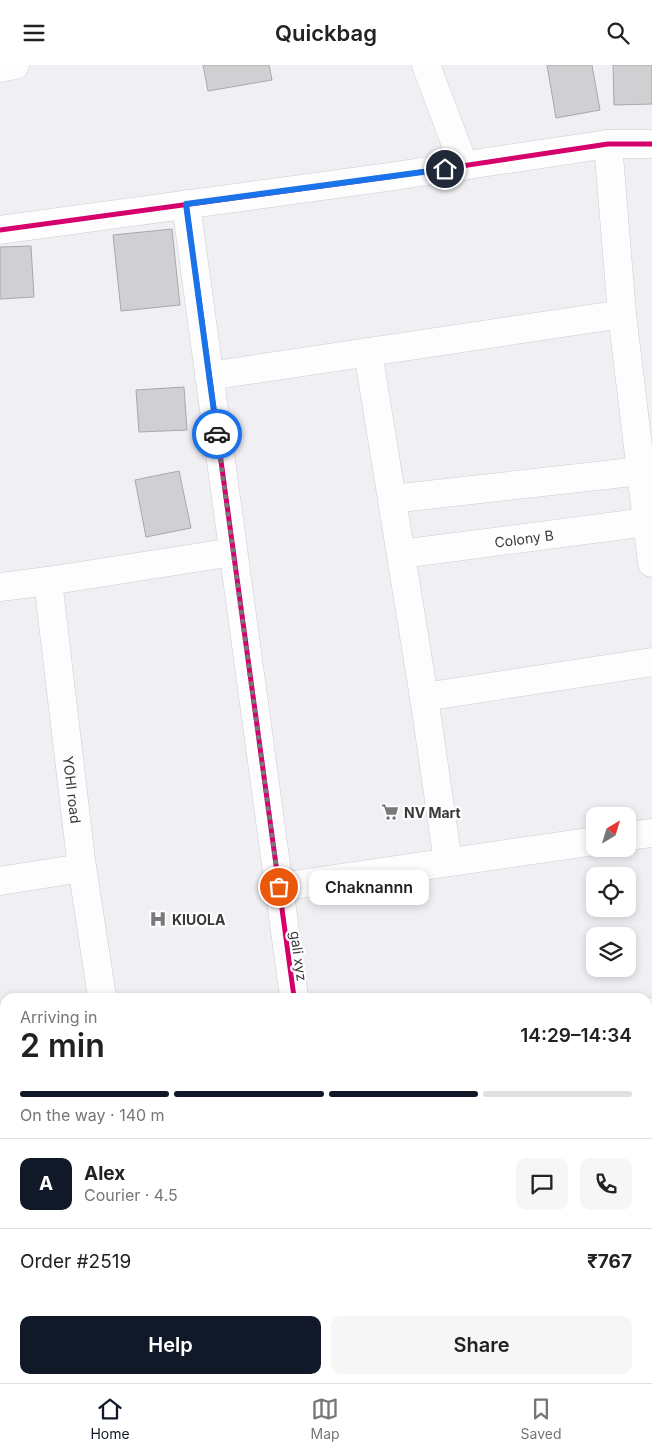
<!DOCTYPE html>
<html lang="en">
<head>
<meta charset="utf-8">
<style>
	body { margin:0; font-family:Inter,sans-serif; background:#f6f6f6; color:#222; height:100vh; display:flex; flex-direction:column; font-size:19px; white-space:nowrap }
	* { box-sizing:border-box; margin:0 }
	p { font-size:16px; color:#767676 }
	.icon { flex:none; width:28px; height:28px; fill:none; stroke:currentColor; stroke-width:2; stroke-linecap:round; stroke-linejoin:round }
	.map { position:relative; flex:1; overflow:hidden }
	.panel { position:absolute; left:0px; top:928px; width:652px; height:391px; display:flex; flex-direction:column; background:#fff; border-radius:15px 15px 0 0; box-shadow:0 2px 8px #0003 }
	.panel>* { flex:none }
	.needle { width:32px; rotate:38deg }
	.fabs { position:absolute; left:586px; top:742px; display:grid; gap:10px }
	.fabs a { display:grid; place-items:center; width:50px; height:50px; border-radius:10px; background:#fff; box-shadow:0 2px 8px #0003; font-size:25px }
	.pin { position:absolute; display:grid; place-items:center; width:42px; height:42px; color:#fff; margin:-21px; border:2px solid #fff; border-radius:50%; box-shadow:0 1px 5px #0007 }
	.courier { position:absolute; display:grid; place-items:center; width:50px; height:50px; margin:-25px; border:4px solid #1a73e8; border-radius:50%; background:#fff; color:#222; box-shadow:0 1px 6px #0007 }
	.bubble { position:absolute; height:35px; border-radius:10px; background:#fff; box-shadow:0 2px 8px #0003; font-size:16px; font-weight:600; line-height:35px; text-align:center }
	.head em { font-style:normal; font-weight:600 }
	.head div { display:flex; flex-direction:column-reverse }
	.head { display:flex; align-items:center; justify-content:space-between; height:85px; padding:0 20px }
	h1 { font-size:32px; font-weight:600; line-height:38px }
	.bar { display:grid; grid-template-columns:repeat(4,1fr); gap:8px 5px; align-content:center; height:60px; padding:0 20px }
	.bar i { height:6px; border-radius:4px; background:#e0e0e0 }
	.bar .active { background:#111827 }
	.bar p { grid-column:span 4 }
	.line { display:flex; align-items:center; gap:12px; padding:0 20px; border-top:1px solid #e0e0e0 }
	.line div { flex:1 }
	.round { display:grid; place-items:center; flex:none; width:52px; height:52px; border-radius:10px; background:#f6f6f6 }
	.cta { display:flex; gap:10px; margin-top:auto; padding:10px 20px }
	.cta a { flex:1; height:58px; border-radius:10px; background:#111827; color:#fff; font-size:20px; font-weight:600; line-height:58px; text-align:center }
	.cta a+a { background:#f6f6f6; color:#222 }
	header { display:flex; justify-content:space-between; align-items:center; height:65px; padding:0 20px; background:#fff; font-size:22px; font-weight:600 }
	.menu { display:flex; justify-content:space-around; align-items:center; height:70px; border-top:1px solid #e0e0e0; background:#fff; font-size:14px; color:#767676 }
	.menu a { display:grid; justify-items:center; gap:2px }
	.menu .active { color:#111827 }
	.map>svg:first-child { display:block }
</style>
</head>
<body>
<header><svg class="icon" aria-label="menu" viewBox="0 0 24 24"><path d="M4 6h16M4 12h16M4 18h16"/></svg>Quickbag<svg class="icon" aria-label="search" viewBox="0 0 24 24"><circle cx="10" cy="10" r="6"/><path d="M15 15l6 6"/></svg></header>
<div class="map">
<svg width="652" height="1318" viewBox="0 0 652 1318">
	<rect width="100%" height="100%" fill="#f0eff4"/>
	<path fill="#d0d0d3" stroke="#a8a8ab" d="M203 0H269L272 15 208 26Z
		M547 0H592L600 45 556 53Z
		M613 0H652V39L614 40Z
		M172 164 180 240 121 246 113 170Z
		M31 181 34 232 0 234V182Z
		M184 322 187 365 139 367 136 325Z
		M179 406 191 463 146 472 135 415Z"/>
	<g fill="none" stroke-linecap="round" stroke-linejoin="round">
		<g stroke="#cecdd1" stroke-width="29">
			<g id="minor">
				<path d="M426 0 464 101"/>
				<path d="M0 3 15 0"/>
				<path d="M608 79 622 249 652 498"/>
				<path d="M186 139 294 932"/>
				<path d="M0 165 388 112 608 79H652"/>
				<path d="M368 287 424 632 448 797"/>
				<path d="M209 311 622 249"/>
				<path d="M392 434 641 406"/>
				<path id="s1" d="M401 489 647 457"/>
				<path id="s2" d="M48 516 81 795 102 932"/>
				<path d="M0 522 48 516 233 487"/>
				<path d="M424 632 652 597"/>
				<path d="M628 771 652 768"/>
				<path d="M0 816 82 803"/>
				<path d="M279 822 595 776"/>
				<path d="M648 947H652"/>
				<path d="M648 1140 652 1141"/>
				<path d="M0 1238 5 1234"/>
				<path d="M158 1314V1318"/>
				<path d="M347 1314 348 1318"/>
				<path d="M601 1314 625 1318"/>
				<path d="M447 1318 471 1314"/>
			</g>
		</g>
		<path stroke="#cfcfd1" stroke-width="3" stroke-dasharray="2.5 2.5" stroke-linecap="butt" d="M648 985 652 984
			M648 1058H652"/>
		<use href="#minor" stroke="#fdfdfd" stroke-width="28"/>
		<g stroke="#fff" stroke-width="8">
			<path id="cycleway" d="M186 139 294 932
				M0 165 388 112 608 79H652"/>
		</g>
		<use href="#cycleway" stroke="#d6006c" stroke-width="5"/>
	</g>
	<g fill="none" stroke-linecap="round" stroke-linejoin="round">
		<path stroke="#79797c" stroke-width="5" stroke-dasharray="0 9" d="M217 369 279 822"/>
		<path stroke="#1a73e8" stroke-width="6" d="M217 369 186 139 445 104"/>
	</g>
	<defs>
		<g id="supermarket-bare" transform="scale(1.35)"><path d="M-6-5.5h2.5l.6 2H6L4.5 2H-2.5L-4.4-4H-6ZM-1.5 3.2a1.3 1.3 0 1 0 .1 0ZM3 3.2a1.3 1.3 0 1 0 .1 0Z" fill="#79797c" stroke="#fff" stroke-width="2.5" paint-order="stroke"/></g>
		<g id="hospital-bare" transform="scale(1.35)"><path d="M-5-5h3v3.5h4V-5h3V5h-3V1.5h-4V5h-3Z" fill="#79797c" stroke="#fff" stroke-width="2.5" paint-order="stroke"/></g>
	</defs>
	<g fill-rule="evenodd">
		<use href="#supermarket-bare" x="390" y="747"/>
		<use href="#hospital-bare" x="158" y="854"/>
	</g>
	<g text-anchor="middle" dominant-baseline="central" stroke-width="4.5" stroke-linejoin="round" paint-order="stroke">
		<g font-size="14" fill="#39393c" stroke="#fff">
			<text stroke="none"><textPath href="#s1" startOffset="124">Colony B</textPath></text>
			<text stroke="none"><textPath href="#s2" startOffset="210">YOHI road</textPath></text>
			<text transform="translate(299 891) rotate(82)">gali xyz</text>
		</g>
		<g font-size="14" font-weight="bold" fill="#39393c" stroke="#fff" text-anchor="start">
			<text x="404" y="747">NV Mart</text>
			<text x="172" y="854">KIUOLA</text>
		</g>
	</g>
</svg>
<div class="fabs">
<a><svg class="needle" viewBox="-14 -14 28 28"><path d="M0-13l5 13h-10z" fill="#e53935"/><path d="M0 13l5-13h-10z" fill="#767676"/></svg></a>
<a><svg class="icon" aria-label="locate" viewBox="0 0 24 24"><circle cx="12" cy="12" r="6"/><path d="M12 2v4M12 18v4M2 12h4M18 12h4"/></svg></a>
<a><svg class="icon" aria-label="layers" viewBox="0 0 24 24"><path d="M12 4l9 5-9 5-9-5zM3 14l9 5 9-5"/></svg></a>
</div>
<div class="pin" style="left:279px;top:822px;background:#ea580c"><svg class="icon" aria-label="bag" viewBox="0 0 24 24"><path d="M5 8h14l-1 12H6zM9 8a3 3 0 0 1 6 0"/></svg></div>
<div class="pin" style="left:445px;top:104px;background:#1f2937"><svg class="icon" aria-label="home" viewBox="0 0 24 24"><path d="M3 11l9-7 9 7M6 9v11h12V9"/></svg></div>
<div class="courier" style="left:217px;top:369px"><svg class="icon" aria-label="car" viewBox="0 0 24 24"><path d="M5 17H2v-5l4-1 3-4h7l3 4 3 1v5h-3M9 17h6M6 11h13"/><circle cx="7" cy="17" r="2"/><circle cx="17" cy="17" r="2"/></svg></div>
<div class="bubble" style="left:309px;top:805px;width:120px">Chaknannn</div>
<section class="panel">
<div class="head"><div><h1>2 min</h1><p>Arriving in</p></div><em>14:29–14:34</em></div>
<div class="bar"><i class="active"></i><i class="active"></i><i class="active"></i><i></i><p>On the way · 140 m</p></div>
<div class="line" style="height:90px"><b class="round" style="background:#111827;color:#fff">A</b><div><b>Alex</b><p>Courier · 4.5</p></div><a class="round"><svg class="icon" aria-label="chat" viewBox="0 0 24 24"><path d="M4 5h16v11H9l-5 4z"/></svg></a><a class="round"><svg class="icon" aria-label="phone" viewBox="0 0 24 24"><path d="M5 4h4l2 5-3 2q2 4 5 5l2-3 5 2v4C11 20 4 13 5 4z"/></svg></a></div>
<div class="line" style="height:65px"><div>Order #2519</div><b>₹767</b></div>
<div class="cta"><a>Help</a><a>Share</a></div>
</section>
</div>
<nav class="menu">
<a class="active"><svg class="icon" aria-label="home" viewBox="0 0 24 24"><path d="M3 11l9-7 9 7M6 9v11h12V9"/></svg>Home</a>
<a><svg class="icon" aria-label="map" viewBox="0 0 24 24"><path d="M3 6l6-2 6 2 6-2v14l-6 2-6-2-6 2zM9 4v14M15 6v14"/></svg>Map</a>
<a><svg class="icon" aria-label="saved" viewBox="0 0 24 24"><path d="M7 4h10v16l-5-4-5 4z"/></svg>Saved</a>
</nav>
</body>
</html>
